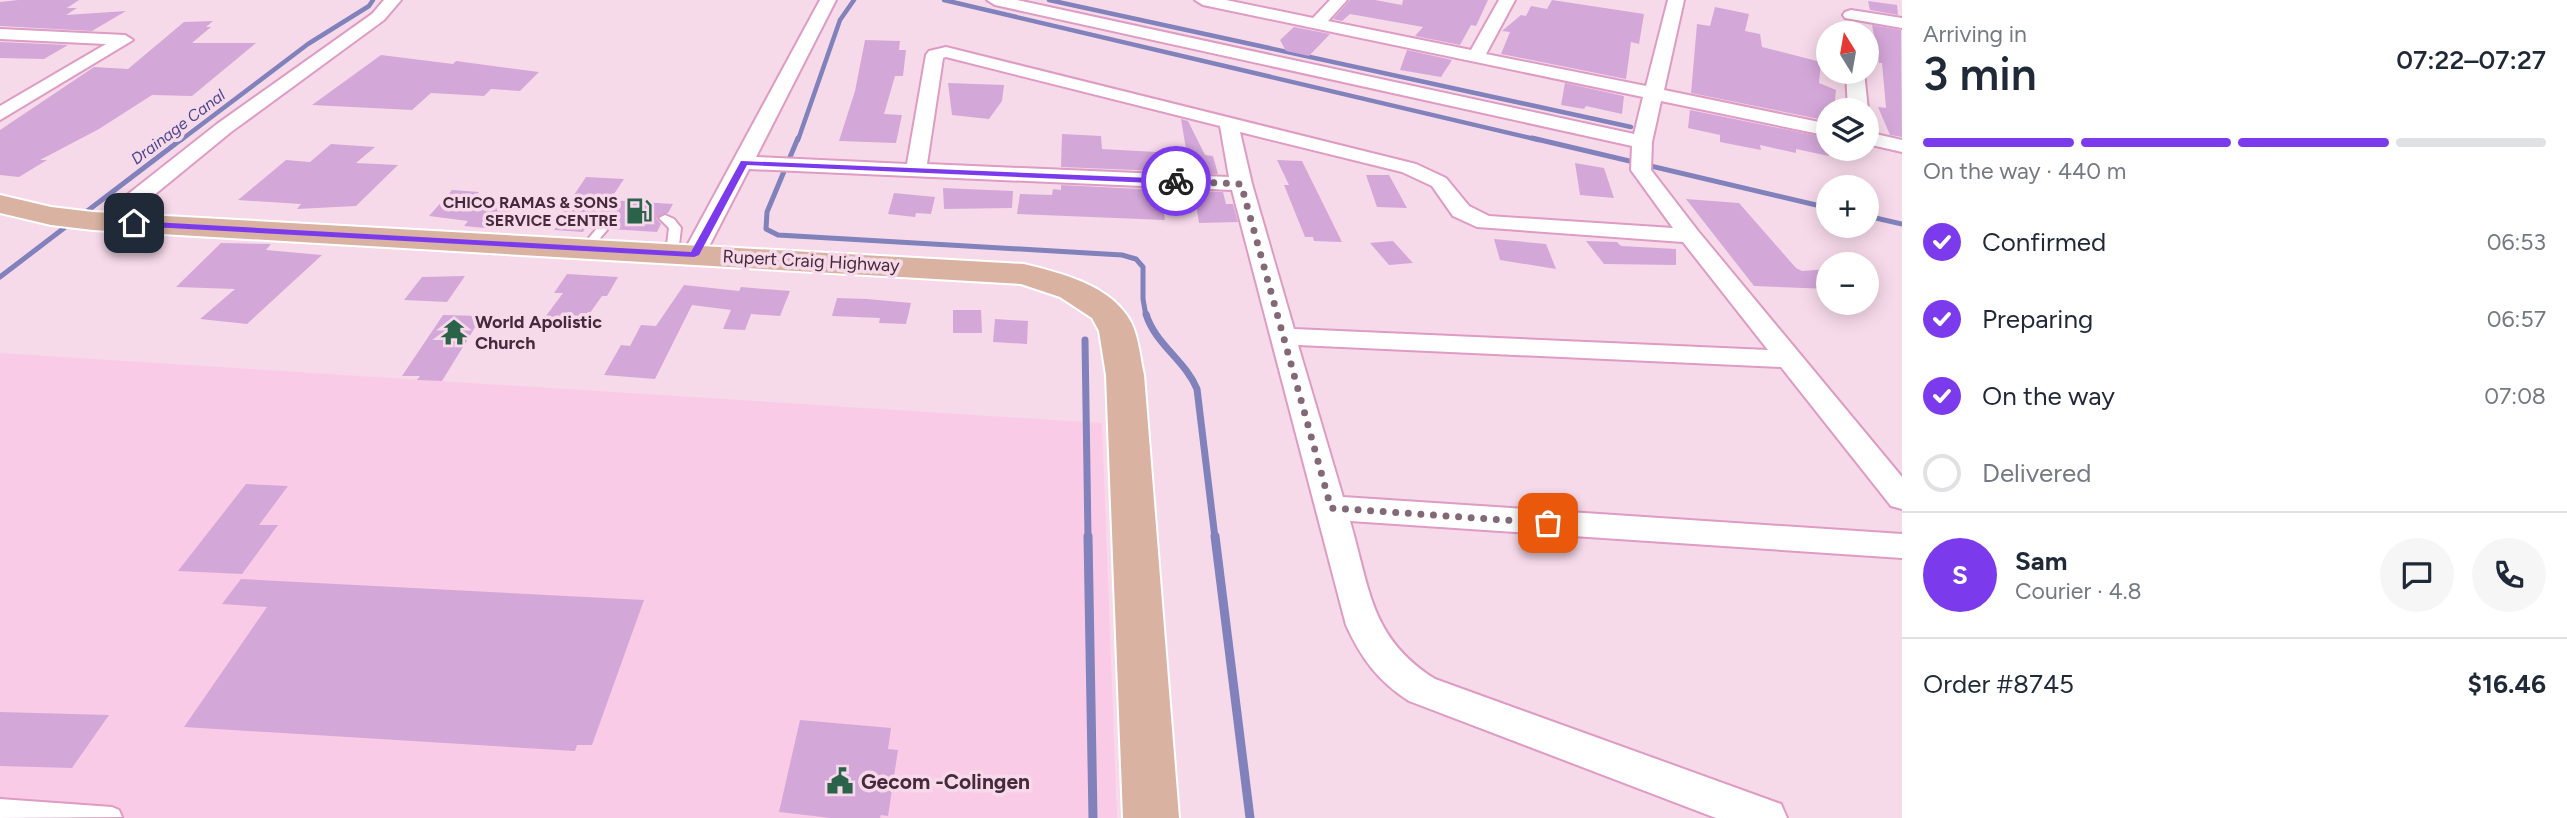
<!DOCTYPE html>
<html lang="en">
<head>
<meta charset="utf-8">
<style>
	body { margin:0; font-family:Figtree,sans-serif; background:#f6f6f7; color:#1f2937; height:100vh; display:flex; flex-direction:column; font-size:26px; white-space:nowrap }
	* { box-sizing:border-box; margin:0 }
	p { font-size:23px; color:#747a83 }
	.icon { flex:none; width:38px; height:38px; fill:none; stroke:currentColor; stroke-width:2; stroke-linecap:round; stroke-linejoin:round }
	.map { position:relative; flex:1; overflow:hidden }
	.panel { display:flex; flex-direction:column; background:#fff; width:665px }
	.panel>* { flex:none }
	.needle { width:46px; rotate:349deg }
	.controls { position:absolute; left:1816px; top:21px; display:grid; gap:14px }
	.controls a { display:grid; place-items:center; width:63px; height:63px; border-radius:50%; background:#fff; box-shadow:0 4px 18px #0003; font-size:35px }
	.pin { position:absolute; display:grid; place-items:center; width:60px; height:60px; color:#fff; margin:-30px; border-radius:14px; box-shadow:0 4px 10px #0006 }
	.courier { position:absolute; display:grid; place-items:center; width:70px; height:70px; margin:-35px; border:5px solid #7c3aed; border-radius:50%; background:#fff; color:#222; box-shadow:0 2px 9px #0007 }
	.overview em { font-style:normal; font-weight:600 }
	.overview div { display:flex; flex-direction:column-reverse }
	.overview { display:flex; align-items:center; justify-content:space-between; height:119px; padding:0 21px }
	h1 { font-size:46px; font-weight:600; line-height:52px }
	.bar { display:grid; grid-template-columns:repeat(4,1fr); gap:10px 7px; align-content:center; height:84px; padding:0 21px }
	.bar i { height:9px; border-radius:5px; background:#e0e1e3 }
	.bar .active { background:#7c3aed }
	.bar p { grid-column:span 4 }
	.line { display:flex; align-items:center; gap:18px; padding:0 21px; border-top:2px solid #e0e1e3 }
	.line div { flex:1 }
	.round { display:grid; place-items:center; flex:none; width:74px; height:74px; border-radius:37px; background:#f6f6f7 }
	ol { padding:0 21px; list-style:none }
	li { display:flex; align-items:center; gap:21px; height:77px }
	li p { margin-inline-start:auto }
	li .icon { padding:7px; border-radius:50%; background:#7c3aed; color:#fff; stroke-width:4 }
	li:last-child { color:#747a83 }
	li i { width:38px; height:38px; border:4px solid #e0e1e3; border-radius:50% }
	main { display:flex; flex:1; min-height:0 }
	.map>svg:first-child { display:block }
</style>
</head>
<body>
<main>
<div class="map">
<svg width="1902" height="818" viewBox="0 0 1902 818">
	<rect width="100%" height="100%" fill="#f7daea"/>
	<path fill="#facbe6" d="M0 353 1102 423 1117 818H0Z"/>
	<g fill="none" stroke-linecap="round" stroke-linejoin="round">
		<path stroke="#8181bb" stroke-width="4.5" d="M944 0 1539 140
			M1049 0 1631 127
			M181 140 308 44 369 6 373 0
			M798 140 840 20 854 0"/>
		<path stroke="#8181bb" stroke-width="5" d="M798 138 767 212 766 229 778 235 1122 255 1136 259 1143 267V299L1146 316
			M1532 138 1829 208
			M82 215 183 138
			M1867 216 1902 224
			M0 277 72 222"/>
		<path stroke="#8181bb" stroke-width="7" d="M1146 314C1155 344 1185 360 1197 389L1215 538
			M1085 340 1088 538"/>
		<path stroke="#8181bb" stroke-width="9" d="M1088 536 1093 818
			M1215 536 1250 818"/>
	</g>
	<path fill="#d4a7d9" d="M18 0H79L67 8H77L66 15 126 11 92 31 0 26V2Z
		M1350 0H1375L1402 5 1403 0H1488L1476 26 1471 25 1460 45 1415 36 1423 27 1350 14 1342 21 1333 19Z
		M1552 0 1644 14 1639 44 1631 42 1626 79 1501 54 1510 32 1502 31 1521 15 1526 16 1531 6 1547 9Z
		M1868 1 1897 5 1898 15 1870 10Z
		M1715 7 1749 14 1745 31 1760 34 1762 47 1821 62 1819 83 1836 90 1834 110H1829V121L1691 93 1697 24 1710 26Z
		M213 21 206 27H211L192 43H256L192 96 152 95 99 129 40 160H47L19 177 0 175V130L94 67 128 69 184 22Z
		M1872 25 1901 30 1902 137 1890 135 1878 107 1886 108 1882 63H1879Z
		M1294 27 1330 34 1309 56 1286 51 1280 40Z
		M865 40 900 41 899 50H906L903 76H895L884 114 902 115 896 143 839 141 855 91Z
		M0 42 68 45 44 59 0 58Z
		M1407 50 1452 60 1441 77 1400 70Z
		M381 55 453 64 456 61 539 72 520 91 491 89 484 96 431 93 412 110 312 105Z
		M948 83 1004 85 1002 101 989 119 952 115Z
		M1565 83 1624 96 1622 114 1586 106 1584 109 1561 105Z
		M1690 110 1829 138V156L1796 149V153L1760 145 1761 150 1720 142V135L1688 128Z
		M1181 119 1188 121 1205 155 1213 156 1218 174 1190 173Z
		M1062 134 1101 136 1102 149 1156 152 1159 171 1061 167Z
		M331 144 375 147 356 163 398 165 356 206 297 209 301 204 238 200 286 160 310 162Z
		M1277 160 1302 161 1342 242 1314 241 1313 237H1305L1284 185H1289Z
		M1575 163 1604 168 1614 198 1580 195Z
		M1366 175H1389L1407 208 1377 207Z
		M586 177 624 179 610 200 673 204 668 213 656 218 661 224 657 232 610 229 609 224 604 222 594 228 586 227 583 232 554 230 560 222H556Z
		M1061 185 1161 190 1165 220 1017 214 1020 194 1052 195 1053 189 1061 190Z
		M943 188 1013 191 1012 208 944 209Z
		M452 190 479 192 476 195 489 198 521 200 495 229 464 226 468 221 429 216Z
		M1194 191 1223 192 1226 204H1233L1238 222 1199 223Z
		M894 193 935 197 931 214 916 213 915 217 888 214Z
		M1686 199 1739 203 1796 268 1802 271 1829 269V289L1754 286Z
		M1494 239 1546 244 1556 269 1500 260Z
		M1393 241 1413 263 1389 265 1370 243Z
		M1586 241 1617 242 1621 246 1676 249V265L1604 264Z
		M221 243 271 244 266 250 322 255 247 324 200 319 235 289 176 287Z
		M567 274 618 277 607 296H602L582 324 543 320 563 293H554Z
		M465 276 447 302 404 300 422 277Z
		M684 285 739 291 741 287 790 291 780 316 751 314 745 330 723 329 731 310 692 305 655 379 604 375 621 345 630 346 641 325 656 326Z
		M837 298 867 299 911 303 906 324 879 323 880 318 832 316Z
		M953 310H981L982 333H953Z
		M443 315 482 316 442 381 417 380 420 376H402Z
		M995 319 1028 321 1027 344 993 342Z
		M246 484 288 486 259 525H278L242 574 178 571Z
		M241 579 644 600 592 745H577L575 751 184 727 267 607 222 604Z
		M0 712 109 715 72 768 0 766Z
		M800 720 891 728 888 749 898 750 888 816 881 815 880 818H831L779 812Z"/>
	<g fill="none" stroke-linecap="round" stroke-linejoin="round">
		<g stroke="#de9bc3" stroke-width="4">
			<path id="service" d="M665 215 674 219 681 228 678 253 672 256 666 253 669 228 659 218Z
				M603 225 607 226V230L590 250H582V246L599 226Z
				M0 799 112 807 119 810 122 817 0 818Z"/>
		</g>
		<g stroke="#de9bc3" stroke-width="4">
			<path id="minor" d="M384 0H401L384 20 231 132 115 227H99L96 222 99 217 217 124 372 14Z
				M820 0H836L756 157 907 164 926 55 929 51 946 47 1416 164 1446 178 1469 206 1489 216 1673 228 1631 170 1632 146 995 5 987 0H1017L1634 134 1643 97 1203 5 1195 0H1226L1313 18 1330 0H1347L1328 21 1471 50 1499 0H1515L1486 54 1646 86 1668 0H1684L1664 90 1829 124V136L1661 101 1652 142 1651 170 1698 231 1902 477V509L1891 506 1781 367 1298 345 1343 497 1902 534V558L1350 521C1370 589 1370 638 1435 679L1781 804 1787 818H1716L1409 701C1378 681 1361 658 1346 625L1232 190 749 169 702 260H686L682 255ZM946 57 1220 126 1229 177 927 164 943 58ZM1240 132 1402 172 1432 186 1453 216 1477 227 1683 242 1768 350 1294 329 1252 184Z
				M1851 10 1902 18V28L1845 18 1843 15 1845 12Z
				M0 29 125 35 133 40 0 120V106L106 44 0 39Z
				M1846 72H1864L1868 110H1848Z
				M1867 132 1902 140V152L1867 144Z"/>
		</g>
		<g stroke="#fff" stroke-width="4">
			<path id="primary" d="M0 195 51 207 93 212 1024 264C1061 273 1111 285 1131 322 1139 338 1140 358 1144 375L1179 818H1123L1106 375 1099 331 1092 318 1060 297 1021 284 93 230 51 225 0 213Z"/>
		</g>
		<use href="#service" fill="#fff" fill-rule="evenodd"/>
		<use href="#minor" fill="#fff" fill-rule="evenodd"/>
		<use href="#primary" fill="#d9b2a1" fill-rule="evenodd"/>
	</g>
	<path fill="#7c3aed" d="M741 161 1176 179 1180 181 1176 184 747 165 699 255 694 257 134 226 129 223 134 221 691 252Z"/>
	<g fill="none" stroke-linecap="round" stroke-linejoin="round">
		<path stroke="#836878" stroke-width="7" stroke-dasharray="0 12.6" d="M1176 181 1241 184 1331 508 1548 523"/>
	</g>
	<defs>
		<g id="fuel-bare" transform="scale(2.1)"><path d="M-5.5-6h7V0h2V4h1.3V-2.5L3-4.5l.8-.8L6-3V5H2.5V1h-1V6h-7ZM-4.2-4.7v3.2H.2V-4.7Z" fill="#2a624a" stroke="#f7daea" stroke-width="2.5" paint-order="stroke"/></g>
		<g id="temple-bare" transform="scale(2.1)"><path d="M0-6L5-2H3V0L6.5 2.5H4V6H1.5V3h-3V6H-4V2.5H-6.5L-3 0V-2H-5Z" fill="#2a624a" stroke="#f7daea" stroke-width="2.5" paint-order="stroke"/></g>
		<g id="civic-bare" transform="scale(2.1)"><path d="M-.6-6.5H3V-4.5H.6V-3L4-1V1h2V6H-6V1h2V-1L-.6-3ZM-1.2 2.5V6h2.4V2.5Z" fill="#2a624a" stroke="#f7daea" stroke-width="2.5" paint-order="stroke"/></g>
	</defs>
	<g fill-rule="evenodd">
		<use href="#fuel-bare" x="639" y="211"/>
		<use href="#temple-bare" x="454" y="332"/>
		<use href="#civic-bare" x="840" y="781"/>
	</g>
	<g text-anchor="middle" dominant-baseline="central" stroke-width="7" stroke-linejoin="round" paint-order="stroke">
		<g font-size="16" font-style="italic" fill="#4b478f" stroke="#f7daea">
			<text transform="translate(178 127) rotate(-37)">Drainage Canal</text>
		</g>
		<g font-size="16" font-weight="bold" fill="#452a3b" stroke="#f7daea" text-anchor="end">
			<text x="618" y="202">CHICO RAMAS &amp; SONS<tspan x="618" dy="18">SERVICE CENTRE</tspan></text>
		</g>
		<g font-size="18" fill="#452a3b" stroke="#f7daea">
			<text transform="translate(811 261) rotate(3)">Rupert Craig Highway</text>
		</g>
		<g font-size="18" font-weight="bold" fill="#452a3b" stroke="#f7daea" text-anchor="start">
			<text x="475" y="322">World Apolistic<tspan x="475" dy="21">Church</tspan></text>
		</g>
		<g font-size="21" font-weight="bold" fill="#452a3b" stroke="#f7daea" text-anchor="start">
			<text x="861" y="781">Gecom -Colingen</text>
		</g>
	</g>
</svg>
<div class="controls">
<a><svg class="needle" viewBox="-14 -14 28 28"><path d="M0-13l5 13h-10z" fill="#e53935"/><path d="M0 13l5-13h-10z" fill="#747a83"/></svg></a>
<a><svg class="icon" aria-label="layers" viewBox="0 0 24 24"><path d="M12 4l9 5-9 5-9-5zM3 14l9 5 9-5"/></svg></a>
<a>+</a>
<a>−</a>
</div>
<div class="pin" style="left:1548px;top:523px;background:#ea580c"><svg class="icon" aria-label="bag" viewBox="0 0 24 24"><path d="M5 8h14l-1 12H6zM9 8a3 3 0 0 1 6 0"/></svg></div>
<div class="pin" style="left:134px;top:223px;background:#1f2937"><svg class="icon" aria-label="home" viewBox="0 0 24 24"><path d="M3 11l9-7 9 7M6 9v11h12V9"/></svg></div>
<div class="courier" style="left:1176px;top:181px"><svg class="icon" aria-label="bike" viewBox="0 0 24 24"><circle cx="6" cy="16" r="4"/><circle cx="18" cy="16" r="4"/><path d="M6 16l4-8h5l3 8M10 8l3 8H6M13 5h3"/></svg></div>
</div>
<section class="panel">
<div class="overview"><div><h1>3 min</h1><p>Arriving in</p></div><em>07:22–07:27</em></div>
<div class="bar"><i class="active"></i><i class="active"></i><i class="active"></i><i></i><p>On the way · 440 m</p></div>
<ol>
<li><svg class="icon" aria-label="check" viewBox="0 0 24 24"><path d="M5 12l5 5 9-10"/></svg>Confirmed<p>06:53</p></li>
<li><svg class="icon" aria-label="check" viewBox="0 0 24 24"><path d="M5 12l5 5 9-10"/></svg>Preparing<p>06:57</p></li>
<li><svg class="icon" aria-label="check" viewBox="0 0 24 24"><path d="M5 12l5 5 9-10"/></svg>On the way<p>07:08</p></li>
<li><i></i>Delivered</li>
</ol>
<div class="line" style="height:126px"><b class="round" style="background:#7c3aed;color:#fff">S</b><div><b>Sam</b><p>Courier · 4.8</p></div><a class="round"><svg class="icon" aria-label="chat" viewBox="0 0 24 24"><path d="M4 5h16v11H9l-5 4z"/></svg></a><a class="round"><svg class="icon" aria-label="phone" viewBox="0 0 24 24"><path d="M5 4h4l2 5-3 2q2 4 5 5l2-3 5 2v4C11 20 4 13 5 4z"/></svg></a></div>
<div class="line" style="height:91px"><div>Order #8745</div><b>$16.46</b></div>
</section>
</main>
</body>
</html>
